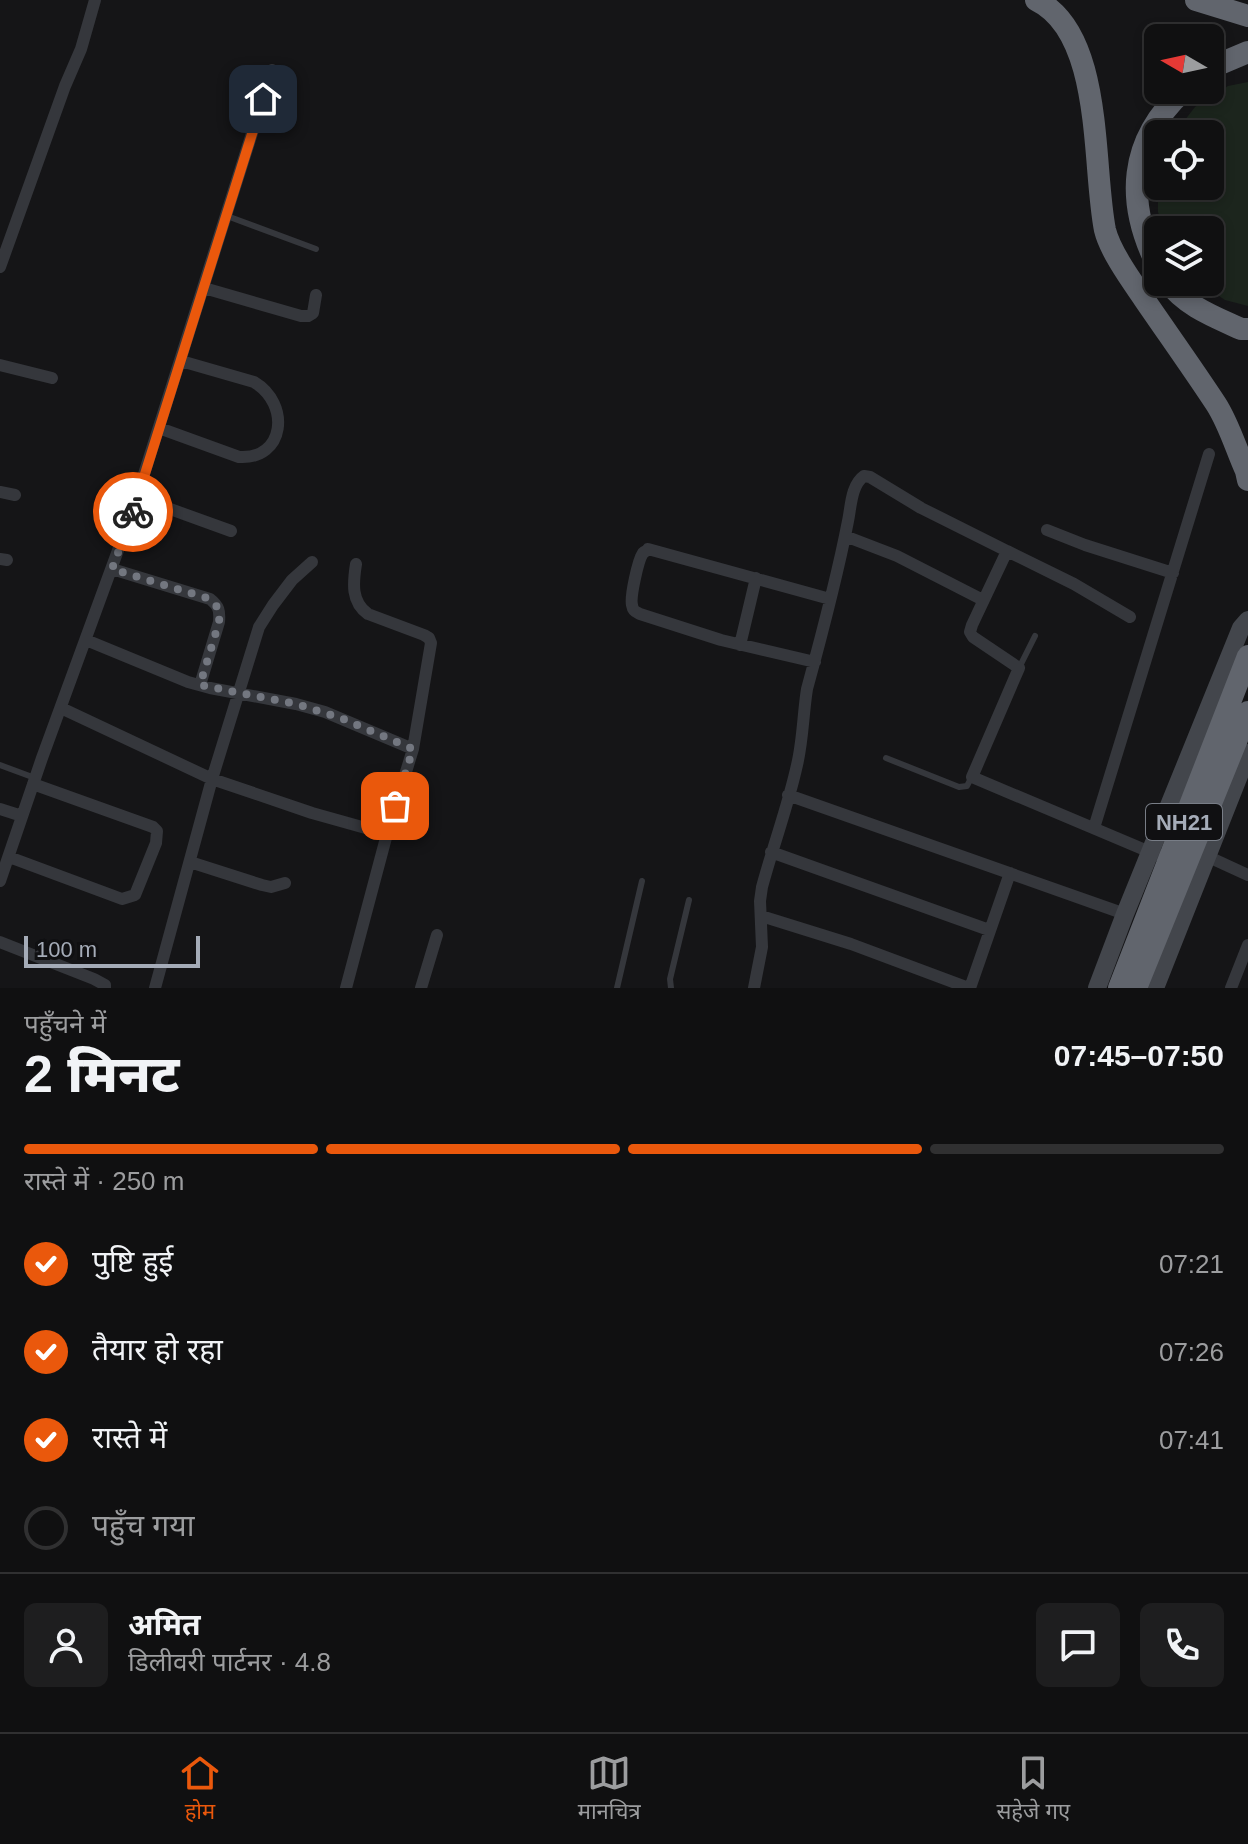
<!DOCTYPE html>
<html lang="hi">
<head>
<meta charset="utf-8">
<style>
	body { margin:0; font-family:Arial,"Noto Sans Devanagari",sans-serif; background:#1e1e1f; color:#f1f3f6; height:100vh; display:flex; flex-direction:column; font-size:30px; white-space:nowrap }
	* { box-sizing:border-box; margin:0 }
	p { font-size:26px; color:#9c9d9f }
	.icon { flex:none; width:44px; height:44px; fill:none; stroke:currentColor; stroke-width:2; stroke-linecap:round; stroke-linejoin:round }
	.map { position:relative; height:988px; overflow:hidden }
	.side { display:flex; flex-direction:column; background:#101011; flex:1 }
	.side>* { flex:none }
	.needle { width:52px; rotate:279deg }
	.buttons { position:absolute; left:1144px; top:24px; display:grid; gap:16px }
	.buttons a { display:grid; place-items:center; width:80px; height:80px; border-radius:12px; background:#101011; box-shadow:0 4px 12px #0003,0 0 0 2px #303031; font-size:40px }
	.scale { position:absolute; left:24px; bottom:20px; width:176px; box-sizing:border-box; padding-left:8px; border:4px solid #a5acb8; border-top:0; font-size:22px; line-height:28px; white-space:nowrap; color:#a5acb8; -webkit-text-stroke:6px #101012; paint-order:stroke }
	.pin { position:absolute; display:grid; place-items:center; width:68px; height:68px; color:#fff; margin:-34px; border-radius:16px; box-shadow:0 4px 12px #0006 }
	.courier { position:absolute; display:grid; place-items:center; width:80px; height:80px; margin:-40px; border:6px solid #ea580c; border-radius:50%; background:#fff; color:#222; box-shadow:0 2px 10px #0007 }
	.headline em { font-style:normal; font-weight:800 }
	.headline div { display:flex; flex-direction:column-reverse }
	.headline { display:flex; align-items:center; justify-content:space-between; height:136px; padding:0 24px }
	h1 { font-size:52px; font-weight:800; line-height:60px }
	.bar { display:grid; grid-template-columns:repeat(4,1fr); gap:12px 8px; align-content:center; height:96px; padding:0 24px }
	.bar i { height:10px; border-radius:6px; background:#303031 }
	.bar .selected { background:#ea580c }
	.bar p { grid-column:span 4 }
	.line { display:flex; align-items:center; gap:20px; padding:0 24px; border-top:2px solid #303031 }
	.line div { flex:1 }
	.round { display:grid; place-items:center; flex:none; width:84px; height:84px; border-radius:12px; background:#1e1e1f }
	ol { padding:0 24px; list-style:none }
	li { display:flex; align-items:center; gap:24px; height:88px }
	li p { margin-inline-start:auto }
	li .icon { padding:8px; border-radius:50%; background:#ea580c; color:#fff; stroke-width:4 }
	li:last-child { color:#9c9d9f }
	li i { width:44px; height:44px; border:4px solid #303031; border-radius:50% }
	.dock { display:flex; justify-content:space-around; align-items:center; height:112px; border-top:2px solid #303031; background:#101011; font-size:22px; color:#9c9d9f }
	.dock a { display:grid; justify-items:center; gap:4px }
	.dock .selected { color:#ea580c }
	.map>svg:first-child { display:block }
</style>
</head>
<body>
<div class="map">
<svg width="1248" height="988" viewBox="0 0 1248 988">
	<rect width="100%" height="100%" fill="#151517"/>
	<path fill="#1c251d" d="M1248 82V306L1225 300 1198 282H1210V230H1164L1158 212V186H1210V134H1174L1195 107 1228 86Z"/>
	<g fill="none" stroke-linecap="round" stroke-linejoin="round">
		<path stroke="#35373c" stroke-width="6" d="M227 216 316 249
			M1019 668 1035 636
			M886 758 959 787 967 786 971 778
			M0 765 35 778
			M617 988 642 881
			M671 988 670 979 689 900"/>
		<path stroke="#35373c" stroke-width="12" d="M0 267 65 86 81 49 95 0
			M204 288 301 316H308L313 313 316 295
			M0 365 52 378
			M159 428 239 457C285 460 291 404 254 382L181 361
			M0 492 15 495
			M137 497 231 531
			M1047 530 1085 545 1173 573
			M845 536 897 556 983 600
			M1007 551 1074 584 1130 617
			M0 559 7 560
			M112 569 210 599C219 606 220 611 219 622L200 685
			M86 640 188 682 210 688 296 704 325 712 413 749
			M740 645 756 578
			M815 662 721 640 640 614C635 611 633 611 632 605 630 597 638 560 643 553 645 551 647 551 648 549L830 599
			M61 708 212 779 312 813 387 834
			M788 795 1125 914
			M0 809 22 816
			M1094 828 1209 454
			M771 852 989 930
			M1200 853 1248 875
			M9 857 122 899 135 895 156 843 157 831 153 827 33 784
			M190 862 262 885 271 887 285 883
			M0 881 42 758 132 512 272 70
			M761 916 851 944 969 988
			M0 942 94 979 105 985V988
			M155 988 212 779 259 627 273 605 292 580 312 562
			M346 988 387 834 413 749 431 643 429 638 424 635 368 614C351 602 353 583 356 564
			M421 988 437 935
			M754 988 762 947 760 901 762 887C773 846 788 806 797 765 803 740 803 714 807 689 822 634 837 578 848 521 851 507 851 485 864 476L870 477 921 508 1007 551 972 625 970 632 973 637 1019 668 972 777 1157 855
			M970 988 1010 873
			M1231 988 1248 945"/>
		<path stroke="#43464c" stroke-width="18" d="M1097 988 1125 914 1241 628 1248 620
			M1155 988 1248 753"/>
		<path stroke="#61656d" stroke-width="22" d="M1036 0C1104 33 1092 165 1105 230 1110 251 1131 280 1144 299 1168 334 1193 369 1216 404 1229 424 1236 449 1246 471L1248 480
			M1196 0 1248 16
			M1210 68 1248 52
			M1158 267C1125 202 1128 141 1184 90
			M1168 282C1185 306 1215 317 1241 329H1248
			M1119 988 1248 656
			M1136 988 1248 712"/>
	</g>
	<g fill="none" stroke-linecap="round" stroke-linejoin="round">
		<path stroke="#737780" stroke-width="8" stroke-dasharray="0 14.4" d="M133 512 112 569 210 599C218 606 220 611 219 622L200 685 296 704 341 718 413 749 395 806"/>
		<path stroke="#ea580c" stroke-width="10" d="M133 512 263 99"/>
	</g>
	<g text-anchor="middle" dominant-baseline="central" stroke-width="6" stroke-linejoin="round" paint-order="stroke">
		<rect fill="#101012" stroke="#787d86" stroke-width="2" x="1146" y="804" width="76" height="36" rx="6"/>
		<g font-size="22" font-weight="bold" fill="#a5acb8">
			<text x="1184" y="822">NH21</text>
		</g>
	</g>
</svg>
<div class="buttons">
<a><svg class="needle" viewBox="-14 -14 28 28"><path d="M0-13l5 13h-10z" fill="#e53935"/><path d="M0 13l5-13h-10z" fill="#9c9d9f"/></svg></a>
<a><svg class="icon" aria-label="locate" viewBox="0 0 24 24"><circle cx="12" cy="12" r="6"/><path d="M12 2v4M12 18v4M2 12h4M18 12h4"/></svg></a>
<a><svg class="icon" aria-label="layers" viewBox="0 0 24 24"><path d="M12 4l9 5-9 5-9-5zM3 14l9 5 9-5"/></svg></a>
</div>
<div class="scale">100 m</div>
<div class="pin" style="left:395px;top:806px;background:#ea580c"><svg class="icon" aria-label="bag" viewBox="0 0 24 24"><path d="M5 8h14l-1 12H6zM9 8a3 3 0 0 1 6 0"/></svg></div>
<div class="pin" style="left:263px;top:99px;background:#1f2937"><svg class="icon" aria-label="home" viewBox="0 0 24 24"><path d="M3 11l9-7 9 7M6 9v11h12V9"/></svg></div>
<div class="courier" style="left:133px;top:512px"><svg class="icon" aria-label="bike" viewBox="0 0 24 24"><circle cx="6" cy="16" r="4"/><circle cx="18" cy="16" r="4"/><path d="M6 16l4-8h5l3 8M10 8l3 8H6M13 5h3"/></svg></div>
</div>
<section class="side">
<div class="headline"><div><h1>2 मिनट</h1><p>पहुँचने में</p></div><em>07:45–07:50</em></div>
<div class="bar"><i class="selected"></i><i class="selected"></i><i class="selected"></i><i></i><p>रास्ते में · 250 m</p></div>
<ol>
<li><svg class="icon" aria-label="check" viewBox="0 0 24 24"><path d="M5 12l5 5 9-10"/></svg>पुष्टि हुई<p>07:21</p></li>
<li><svg class="icon" aria-label="check" viewBox="0 0 24 24"><path d="M5 12l5 5 9-10"/></svg>तैयार हो रहा<p>07:26</p></li>
<li><svg class="icon" aria-label="check" viewBox="0 0 24 24"><path d="M5 12l5 5 9-10"/></svg>रास्ते में<p>07:41</p></li>
<li><i></i>पहुँच गया</li>
</ol>
<div class="line" style="height:144px"><a class="round"><svg class="icon" aria-label="person" viewBox="0 0 24 24"><circle cx="12" cy="8" r="4"/><path d="M4 21q1-7 8-7t8 7"/></svg></a><div><b>अमित</b><p>डिलीवरी पार्टनर · 4.8</p></div><a class="round"><svg class="icon" aria-label="chat" viewBox="0 0 24 24"><path d="M4 5h16v11H9l-5 4z"/></svg></a><a class="round"><svg class="icon" aria-label="phone" viewBox="0 0 24 24"><path d="M5 4h4l2 5-3 2q2 4 5 5l2-3 5 2v4C11 20 4 13 5 4z"/></svg></a></div>
</section>
<nav class="dock">
<a class="selected"><svg class="icon" aria-label="home" viewBox="0 0 24 24"><path d="M3 11l9-7 9 7M6 9v11h12V9"/></svg>होम</a>
<a><svg class="icon" aria-label="map" viewBox="0 0 24 24"><path d="M3 6l6-2 6 2 6-2v14l-6 2-6-2-6 2zM9 4v14M15 6v14"/></svg>मानचित्र</a>
<a><svg class="icon" aria-label="saved" viewBox="0 0 24 24"><path d="M7 4h10v16l-5-4-5 4z"/></svg>सहेजे गए</a>
</nav>
</body>
</html>
